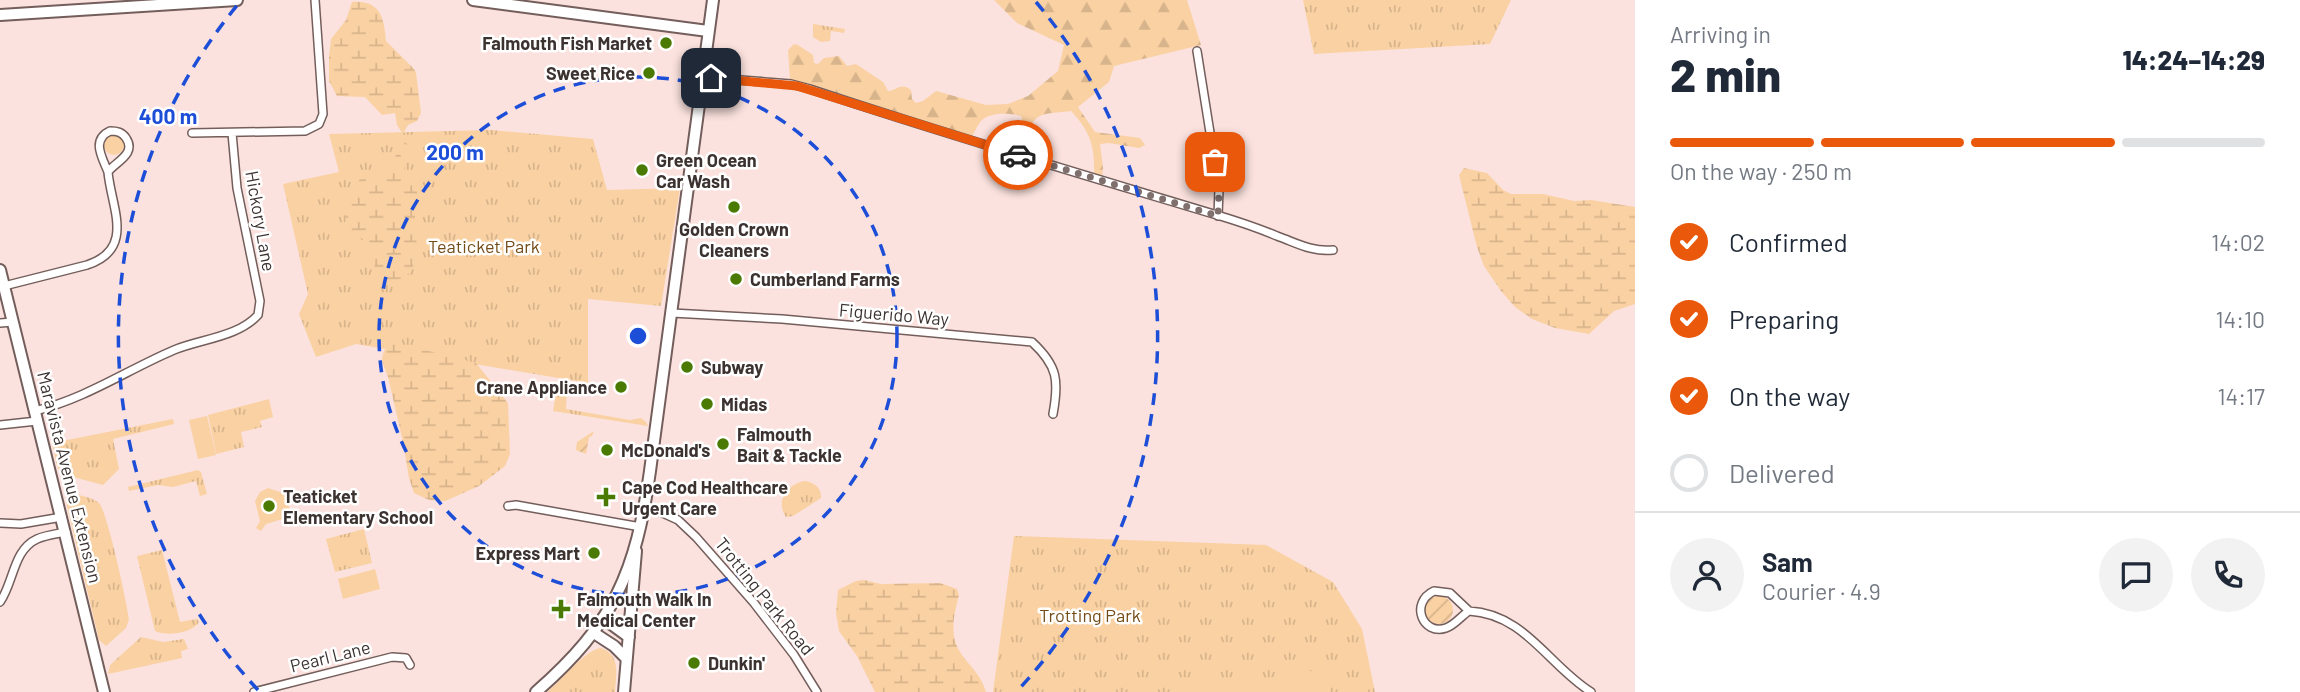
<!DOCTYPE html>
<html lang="en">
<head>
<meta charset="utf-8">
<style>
	body { margin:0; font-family:Barlow,sans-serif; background:#f2f2f3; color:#1f2937; height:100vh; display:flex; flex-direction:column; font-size:26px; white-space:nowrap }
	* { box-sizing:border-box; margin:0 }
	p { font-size:23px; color:#747a83 }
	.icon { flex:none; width:38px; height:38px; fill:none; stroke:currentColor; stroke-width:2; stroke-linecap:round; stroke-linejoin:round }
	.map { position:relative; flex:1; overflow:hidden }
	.side { display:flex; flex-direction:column; background:#fff; width:665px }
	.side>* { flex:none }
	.pin { position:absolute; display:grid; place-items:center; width:60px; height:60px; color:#fff; margin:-30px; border-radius:14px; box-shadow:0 4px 10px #0006 }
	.courier { position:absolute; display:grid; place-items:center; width:70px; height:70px; margin:-35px; border:5px solid #ea580c; border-radius:50%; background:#fff; color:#222; box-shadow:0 2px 9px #0007 }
	.overview em { font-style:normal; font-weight:800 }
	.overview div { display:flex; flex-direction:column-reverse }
	.overview { display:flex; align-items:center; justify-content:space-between; height:119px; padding:0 35px }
	h1 { font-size:46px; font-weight:800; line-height:52px }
	.bar { display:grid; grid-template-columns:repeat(4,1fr); gap:10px 7px; align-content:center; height:84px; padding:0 35px }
	.bar i { height:9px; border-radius:5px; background:#e0e1e3 }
	.bar .current { background:#ea580c }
	.bar p { grid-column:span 4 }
	.line { display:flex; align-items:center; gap:18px; padding:0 35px; border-top:2px solid #e0e1e3 }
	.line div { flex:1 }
	.round { display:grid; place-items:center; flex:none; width:74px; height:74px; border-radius:37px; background:#f2f2f3 }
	ol { padding:0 35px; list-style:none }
	li { display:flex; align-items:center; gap:21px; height:77px }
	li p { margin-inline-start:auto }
	li .icon { padding:7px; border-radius:50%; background:#ea580c; color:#fff; stroke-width:4 }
	li:last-child { color:#747a83 }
	li i { width:38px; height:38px; border:4px solid #e0e1e3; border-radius:50% }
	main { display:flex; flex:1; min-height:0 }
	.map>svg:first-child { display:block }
</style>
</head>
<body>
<main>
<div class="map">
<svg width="1635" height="692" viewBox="0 0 1635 692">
	<defs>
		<pattern id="grass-tufts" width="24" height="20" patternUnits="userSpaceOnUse" patternTransform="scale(1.75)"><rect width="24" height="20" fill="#fad1a2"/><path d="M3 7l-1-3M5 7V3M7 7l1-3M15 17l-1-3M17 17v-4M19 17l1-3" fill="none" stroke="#d7b48c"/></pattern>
		<pattern id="forest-firs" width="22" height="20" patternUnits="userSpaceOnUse" patternTransform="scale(1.75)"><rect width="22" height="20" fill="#fad1a2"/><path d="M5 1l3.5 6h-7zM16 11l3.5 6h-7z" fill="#d7b48c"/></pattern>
		<pattern id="wetland-marsh" width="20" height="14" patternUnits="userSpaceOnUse" patternTransform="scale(1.75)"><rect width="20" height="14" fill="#fad1a2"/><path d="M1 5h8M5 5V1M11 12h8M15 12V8" fill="none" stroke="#d7b48c"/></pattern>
		<pattern id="garden-furrows" width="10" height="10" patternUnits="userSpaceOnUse" patternTransform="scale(1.75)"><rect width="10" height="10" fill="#fad1a2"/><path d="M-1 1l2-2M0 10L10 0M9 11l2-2" fill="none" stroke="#d7b48c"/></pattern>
	</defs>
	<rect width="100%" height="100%" fill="#fbe2de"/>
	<path fill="url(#grass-tufts)" d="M1303 0H1511L1490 44 1314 54Z
		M813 24 845 29 844 33 831 31 830 41 821 42 813 37Z
		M491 130 593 139 607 190 680 188 661 306 588 299V383L356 344 316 357 299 314 308 294 283 184 339 172 329 134Z
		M104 145a10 10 0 1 1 20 0a10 10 0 1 1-20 0Z
		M557 389H567L566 409 630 420 641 418 646 422 648 426 553 411Z
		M269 399 273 417 260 421 262 427 241 432 244 447 216 454 208 415Z
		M173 419 174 424 113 439 119 469 103 485 62 474 57 466 52 443Z
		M198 470 201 472 207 494 200 496 196 481 173 487 158 485 129 491 128 487Z
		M804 481C814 482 822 488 821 498L793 516 786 517C775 501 787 485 804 481Z
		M68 494C76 494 92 497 99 503 107 511 127 602 129 619L126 628 106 646 99 640 66 502Z
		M364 529 372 563 335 572 326 539Z
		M1014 536 1266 545 1333 582 1362 629 1375 692H993Z
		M162 550 180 622 197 619 199 622C193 633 166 637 155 631L137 556Z
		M141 637 163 642 184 639 188 649 181 651 182 658 108 674 110 665Z
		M601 648C621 655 616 674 615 692H547C561 681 586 649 601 648Z"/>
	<path fill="url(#forest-firs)" d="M994 0H1187L1201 45 1114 66 1109 82 1078 107 1095 132 1140 138 1145 145 1139 148 1109 143 1100 144 1103 168 1102 176 1094 174C1095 146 1090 131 1071 111 1051 114 1033 110 1029 133L1026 135 1021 116C1010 113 991 112 982 120 978 124 975 131 973 135L966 136 790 79 788 50 794 44 798 45 813 55 814 63 818 64 824 58 839 56 847 66 856 64 883 82 888 91C898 90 901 82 911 90L912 99 916 103 923 101 936 91 986 105 1008 104 1028 96 1058 71 1064 45 1017 23Z"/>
	<path fill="url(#wetland-marsh)" d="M352 2C381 0 384 18 386 41L414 69 416 73 421 113 417 121 408 125 403 134 397 125 395 113 382 115 365 97 337 96 329 81V56L331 39 346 20Z
		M403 140 408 145C408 152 404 158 404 166 406 178 416 185 418 196 420 204 415 210 415 218 416 241 424 279 390 281 373 276 374 259 367 245 363 236 352 234 347 226 340 215 356 177 368 172 375 169 383 174 390 175L399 144Z
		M1464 168 1487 173 1503 190 1511 194H1543L1574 201 1591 200 1635 207V304L1614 311 1589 334 1555 328 1532 319 1515 307 1501 291 1484 266 1477 247 1459 175Z
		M397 343 476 363 508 403 510 454 505 466 479 486 445 501 429 500 414 493 409 478 403 442 388 377 382 361C382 350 387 345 397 343Z
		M864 580 881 584 940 583 957 589 959 595C953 619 948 638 965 659 974 670 982 678 986 692H875L857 656 839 631 836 613 838 590 856 581Z"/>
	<path fill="url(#garden-furrows)" d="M594 431 592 436 589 437 586 454 576 450 577 442Z
		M1425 610a14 14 0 1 1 28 0a14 14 0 1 1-28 0Z"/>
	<path fill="#fad1a2" d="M207 416 216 455 198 459 189 420Z
		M268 488 283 493C289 501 292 510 286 518L266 524 261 531 256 528 260 521 255 501 260 492Z
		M375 569 380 589 343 599 338 579Z
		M1325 669 1329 692H1178Z"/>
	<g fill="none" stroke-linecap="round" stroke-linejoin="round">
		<g stroke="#735e5b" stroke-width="10">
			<path id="minor" d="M1197 51 1219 189 1218 216
				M702 77 791 84 810 89C945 134 1081 174 1217 215 1237 221 1258 228 1277 236 1297 243 1311 252 1333 250
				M110 131C117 131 122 132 126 138 137 154 115 162 108 172 102 157 91 140 110 131Z
				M192 133 305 131 319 124 323 114 315 0
				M4 286 87 265C136 249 111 207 108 172
				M672 313 782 319 1032 342C1058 366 1059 381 1053 414
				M0 323 13 322
				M35 411C87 398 127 370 174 350 201 339 238 337 258 315L260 301 237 188 232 133
				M0 425 37 421
				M645 505 678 520 696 537 754 603 794 655 817 692
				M508 506 516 505 641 527
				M0 523 21 524 62 517
				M1434 591 1450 593 1469 611C1461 616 1455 625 1446 628 1423 636 1409 603 1434 591Z
				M0 602C14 582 13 550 37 539 46 535 56 534 66 532
				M1469 611C1525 614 1548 665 1591 692
				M254 692 392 657 406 658 410 665"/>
		</g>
		<g stroke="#735e5b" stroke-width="14">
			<path id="secondary" d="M473 0 708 31
				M0 15 237 0
				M0 270 104 692
				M603 618 629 637
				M594 633 614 646 626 658
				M624 692 636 551"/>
		</g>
		<g stroke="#735e5b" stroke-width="14">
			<path id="primary" d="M536 692C614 624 636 572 650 471L713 0"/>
		</g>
		<use href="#minor" stroke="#fff" stroke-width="7"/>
		<use href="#secondary" stroke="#fff" stroke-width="10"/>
		<use href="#primary" stroke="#fff" stroke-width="10"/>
	</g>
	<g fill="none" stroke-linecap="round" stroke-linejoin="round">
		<path stroke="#7f706e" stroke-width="7" stroke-dasharray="0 12.6" d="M1018 155 1218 216 1219 189 1215 162"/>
		<path stroke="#ea580c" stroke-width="9" d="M711 78 797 86 1018 155"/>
	</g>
	<g fill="none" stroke="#1d4ed8" stroke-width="3.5" stroke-dasharray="12 9">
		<circle cx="638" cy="336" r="259"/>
		<path d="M258 690A519 519 0 0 1 240 2M1036 2A519 519 0 0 1 1018 690"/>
	</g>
	<g fill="#4a7a02" stroke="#fff" stroke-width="2.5">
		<circle cx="666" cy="43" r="7"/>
		<circle cx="649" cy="73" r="7"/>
		<circle cx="642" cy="170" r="7"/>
		<circle cx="734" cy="207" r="7"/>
		<circle cx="736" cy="279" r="7"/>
		<circle cx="687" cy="367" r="7"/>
		<circle cx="621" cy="387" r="7"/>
		<circle cx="707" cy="404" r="7"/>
		<circle cx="723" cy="444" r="7"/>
		<circle cx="607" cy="450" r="7"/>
		<path d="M602.5 486.5h7v7h7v7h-7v7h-7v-7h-7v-7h7z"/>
		<circle cx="269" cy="506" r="7"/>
		<circle cx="594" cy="553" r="7"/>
		<path d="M557.5 598.5h7v7h7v7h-7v7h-7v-7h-7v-7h7z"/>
		<circle cx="694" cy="663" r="7"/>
	</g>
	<g text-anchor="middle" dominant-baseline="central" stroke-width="5" stroke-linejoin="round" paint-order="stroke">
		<g font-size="18" font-weight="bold" fill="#3c3331" stroke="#fff" text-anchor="start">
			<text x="652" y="43" text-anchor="end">Falmouth Fish Market</text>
			<text x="635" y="73" text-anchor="end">Sweet Rice</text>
			<text x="656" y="160">Green Ocean<tspan x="656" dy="21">Car Wash</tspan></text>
			<text x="734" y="229" text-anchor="middle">Golden Crown<tspan x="734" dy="21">Cleaners</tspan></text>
			<text x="750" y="279">Cumberland Farms</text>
			<text x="701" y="367">Subway</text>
			<text x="607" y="387" text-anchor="end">Crane Appliance</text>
			<text x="721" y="404">Midas</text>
			<text x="737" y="434">Falmouth<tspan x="737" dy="21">Bait &amp; Tackle</tspan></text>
			<text x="621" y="450">McDonald's</text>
			<text x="622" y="487">Cape Cod Healthcare<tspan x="622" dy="21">Urgent Care</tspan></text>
			<text x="283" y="496">Teaticket<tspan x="283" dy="21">Elementary School</tspan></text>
			<text x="580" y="553" text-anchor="end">Express Mart</text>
			<text x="577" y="599">Falmouth Walk In<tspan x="577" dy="21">Medical Center</tspan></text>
			<text x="708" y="663">Dunkin'</text>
		</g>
		<g font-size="18" fill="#3c3331" stroke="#fff">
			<text transform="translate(261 221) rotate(80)">Hickory Lane</text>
			<text transform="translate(894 314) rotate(5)">Figuerido Way</text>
			<text transform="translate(70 477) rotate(76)">Maravista Avenue Extension</text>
			<text transform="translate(765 596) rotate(51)">Trotting Park Road</text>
			<text transform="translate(330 656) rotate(-14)">Pearl Lane</text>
		</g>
		<g font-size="18" fill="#734c17" stroke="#fff">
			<text x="484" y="246">Teaticket Park</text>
			<text x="1090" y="615">Trotting Park</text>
		</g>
	</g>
	<circle cx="638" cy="336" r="10" fill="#1d4ed8" stroke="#fff" stroke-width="3.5"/>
	<g font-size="21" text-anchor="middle" font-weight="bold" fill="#1d4ed8" stroke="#fff" stroke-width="5" stroke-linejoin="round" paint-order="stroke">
		<text x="168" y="124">400 m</text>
		<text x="455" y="160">200 m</text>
	</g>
</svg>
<div class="pin" style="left:1215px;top:162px;background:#ea580c"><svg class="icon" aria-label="bag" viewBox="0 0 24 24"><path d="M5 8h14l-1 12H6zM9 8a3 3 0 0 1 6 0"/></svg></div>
<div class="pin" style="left:711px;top:78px;background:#1f2937"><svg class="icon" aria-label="home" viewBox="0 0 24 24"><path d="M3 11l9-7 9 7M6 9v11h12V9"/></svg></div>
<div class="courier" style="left:1018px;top:155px"><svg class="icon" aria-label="car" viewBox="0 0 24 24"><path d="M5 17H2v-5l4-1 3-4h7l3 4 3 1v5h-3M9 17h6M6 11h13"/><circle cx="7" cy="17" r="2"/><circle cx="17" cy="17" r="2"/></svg></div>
</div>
<section class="side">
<div class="overview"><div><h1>2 min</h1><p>Arriving in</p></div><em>14:24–14:29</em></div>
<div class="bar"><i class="current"></i><i class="current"></i><i class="current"></i><i></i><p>On the way · 250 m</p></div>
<ol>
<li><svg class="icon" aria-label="check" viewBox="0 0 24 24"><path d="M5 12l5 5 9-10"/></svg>Confirmed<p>14:02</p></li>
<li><svg class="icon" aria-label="check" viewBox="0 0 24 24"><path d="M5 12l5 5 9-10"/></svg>Preparing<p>14:10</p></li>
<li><svg class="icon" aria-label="check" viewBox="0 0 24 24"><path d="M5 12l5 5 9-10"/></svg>On the way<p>14:17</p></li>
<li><i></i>Delivered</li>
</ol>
<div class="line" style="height:126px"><a class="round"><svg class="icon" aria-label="person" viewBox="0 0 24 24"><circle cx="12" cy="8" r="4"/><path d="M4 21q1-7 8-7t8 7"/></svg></a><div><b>Sam</b><p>Courier · 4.9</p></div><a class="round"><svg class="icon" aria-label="chat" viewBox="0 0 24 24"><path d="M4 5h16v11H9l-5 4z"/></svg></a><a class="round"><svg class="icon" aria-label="phone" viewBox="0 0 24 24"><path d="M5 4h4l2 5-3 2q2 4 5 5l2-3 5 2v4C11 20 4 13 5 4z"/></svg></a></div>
</section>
</main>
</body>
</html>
